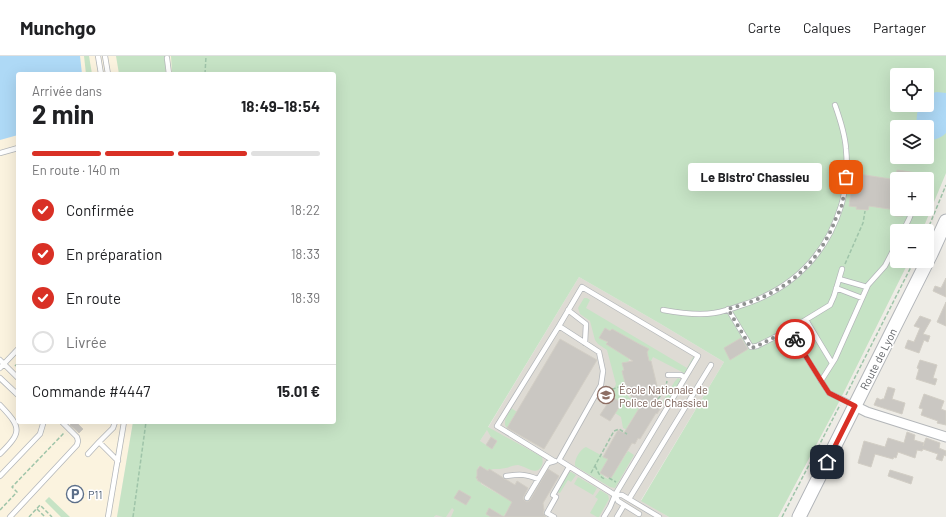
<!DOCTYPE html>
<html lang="fr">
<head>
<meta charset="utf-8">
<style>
	body { margin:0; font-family:Barlow,sans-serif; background:#f2f2f2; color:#202124; height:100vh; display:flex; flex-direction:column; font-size:15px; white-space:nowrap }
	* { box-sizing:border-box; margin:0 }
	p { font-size:13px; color:#757577 }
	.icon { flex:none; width:22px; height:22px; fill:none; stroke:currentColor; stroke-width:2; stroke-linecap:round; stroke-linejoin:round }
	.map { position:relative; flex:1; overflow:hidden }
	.panel { position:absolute; left:16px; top:16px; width:320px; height:352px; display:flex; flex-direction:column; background:#fff; border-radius:4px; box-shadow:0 4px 16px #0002 }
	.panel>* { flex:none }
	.fabs { position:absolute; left:890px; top:12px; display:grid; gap:8px }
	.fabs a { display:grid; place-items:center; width:44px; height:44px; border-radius:4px; background:#fff; box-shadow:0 4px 16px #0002; font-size:20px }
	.pin { position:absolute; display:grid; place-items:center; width:34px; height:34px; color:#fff; margin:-17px; border-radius:8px; box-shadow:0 2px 6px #0006 }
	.courier { position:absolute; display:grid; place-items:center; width:40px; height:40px; margin:-20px; border:3px solid #d93025; border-radius:50%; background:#fff; color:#222; box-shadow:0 1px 5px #0007 }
	.bubble { position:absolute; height:28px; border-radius:4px; background:#fff; box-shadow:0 4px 16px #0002; font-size:13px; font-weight:700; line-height:28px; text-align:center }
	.summary em { font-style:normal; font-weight:700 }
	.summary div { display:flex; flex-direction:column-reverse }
	.summary { display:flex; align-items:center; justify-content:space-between; height:68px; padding:0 16px }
	h1 { font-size:26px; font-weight:700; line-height:30px }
	.bar { display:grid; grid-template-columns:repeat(4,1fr); gap:6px 4px; align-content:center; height:48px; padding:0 16px }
	.bar i { height:5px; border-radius:3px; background:#e0e0e0 }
	.bar .on { background:#d93025 }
	.bar p { grid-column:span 4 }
	.line { display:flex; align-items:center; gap:10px; padding:0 16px; border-top:1px solid #e0e0e0 }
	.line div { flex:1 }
	ol { padding:0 16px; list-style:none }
	li { display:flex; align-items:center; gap:12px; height:44px }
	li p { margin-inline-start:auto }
	li .icon { padding:4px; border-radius:50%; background:#d93025; color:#fff; stroke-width:4 }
	li:last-child { color:#757577 }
	li i { width:22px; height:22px; border:2px solid #e0e0e0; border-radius:50% }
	header { display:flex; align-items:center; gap:24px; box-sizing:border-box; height:56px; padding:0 20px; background:#fff; border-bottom:1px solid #e0e0e0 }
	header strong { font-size:19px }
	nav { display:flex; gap:22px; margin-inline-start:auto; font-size:14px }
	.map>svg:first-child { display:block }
</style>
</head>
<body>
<header>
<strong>Munchgo</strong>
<nav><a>Carte</a><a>Calques</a><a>Partager</a></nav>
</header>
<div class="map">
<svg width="946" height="461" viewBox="0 0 946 461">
	<rect width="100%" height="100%" fill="#eeece6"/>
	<path fill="#fbf3df" d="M0 0H197L194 18H18V366H133L117 461H0Z"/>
	<path fill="#dedbd4" d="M579 221 659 267 724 306 641 444 669 461H434Z"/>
	<path fill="#c6e3c5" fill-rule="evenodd" d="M84 0H89L92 18H86Z
		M116 0H946V117L922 175H897V205H909L839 346 778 461H669L641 445 724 306 659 267 579 221 488 371 542 401C543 405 543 408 541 411 536 420 525 410 518 409 514 409 510 411 506 412 501 413 497 413 493 413L491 414 489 413 488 415 479 410 477 414 478 418 476 422 478 423 477 424 481 426V428L507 443 510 437 516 441 503 461H451L454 454 452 452 446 461H443L436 459 434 461H117L133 366H334V18H172L171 0 165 1 166 18H119ZM897 19H927V49H897ZM897 71H927V101H897ZM897 123H927V153H897ZM487 374 491 381 497 385 492 393 480 385Z
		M584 242H587L590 244 586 252 687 312 693 301 695 302 686 316 684 317 653 301 651 305H649L647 296 648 293 612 273 610 275 605 272 599 282 608 286 607 289 630 302 628 306 623 307 624 314 622 315 629 342 631 341 633 348 638 347 641 349 627 371V374L623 372 621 361 615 357 611 339 616 328 607 294 598 288 595 284 590 265 580 258 578 252Z
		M678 322 680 323 681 325 665 352 663 345 675 325Z
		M511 352 517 356 507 372 505 369V364Z
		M586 391 608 403 600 417 604 420V421L608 423 609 421 611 422 628 395 634 399 615 432 610 431 575 410C574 404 580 393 586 391Z
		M568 416H571L576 419 571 426 568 424 560 437 557 436V435Z
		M578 421 597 432 593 439 574 428Z
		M600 434 608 439 609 443 599 461H597L590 457 598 443 595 441Z
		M49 441 70 461H61L45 445Z"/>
	<path fill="#aed9f6" d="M0 0H80L82 18H18V79L0 84Z
		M937 36 946 37V77C941 82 934 85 927 83V71H917C916 63 917 57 919 49H927V40L932 37Z"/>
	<path fill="#cac7c2" stroke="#d2cec5" d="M897 114 917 117 916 123H896Z
		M852 117 897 124V153H904L903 160H895L896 154 869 150 868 154 856 153 857 151 849 150 851 136 848 135 849 126H851Z
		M946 222V241L933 235 935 230 941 232Z
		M946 246V270L937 266Z
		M920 260 931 264 923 278 930 280 928 286 924 284 919 297 905 292 908 284 914 286 920 272 914 270Z
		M605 272 610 275 612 273 639 288 649 293 647 296 649 305H651L659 338H657L659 346 663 348 657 358 656 357 640 383 638 382 635 388 632 387 611 422 609 421V422L600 417 608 403 603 401 618 374 624 377 643 346 633 348 630 335 628 338 622 315 624 314 622 307 633 305 606 288 608 286 599 282Z
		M741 282 748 293 730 304 724 292Z
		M560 283 597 304 544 393 507 372Z
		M920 304 937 309 933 322 937 323 935 329 916 323 919 313 917 312Z
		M888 331 895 333 892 343 905 347 902 358 874 349 877 342 881 344 882 343H884Z
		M924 338 944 345 941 353 946 355V369L937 367 938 365 921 359 923 353 919 352Z
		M612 341 622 347 610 365 600 359Z
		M73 366H76L83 373 79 377 70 369Z
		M907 376 915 379 914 384 924 387 923 390 926 382 940 387 939 392 946 395V400L944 399 942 405 936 403 938 398 923 393 922 395 917 394 915 402 898 396 896 402 894 401 893 403 875 398 871 411 858 407 864 385 885 391 888 382 904 387Z
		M491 381 497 385 492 393 486 389Z
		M480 410 488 415 489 413 502 421 504 423 507 424 515 429 517 425 528 432 523 442 524 444 527 446 530 444 548 413 559 420 543 447 544 454 543 457 546 461H491L486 458 489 452 504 461 512 446 477 424 478 423 476 422 477 420V414Z
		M890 414 913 421 911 428 888 420Z
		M459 434 471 441 466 449 454 442Z"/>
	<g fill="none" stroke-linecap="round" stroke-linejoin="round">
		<g stroke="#b3b6b9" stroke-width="6">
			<path id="service" d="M98 0 101 18
				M105 0 108 18
				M167 2 169 18
				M0 97 18 92
				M903 175 909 163 913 153
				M839 223 867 231
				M836 232 862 242
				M728 253 751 291 757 290 789 274 830 249 834 240 842 213
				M568 254 586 268 585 287
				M663 254C679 257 697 260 714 257 727 255 739 250 751 246 796 229 827 196 841 150 844 141 845 132 846 123 847 113 847 103 846 93 845 78 840 63 835 49
				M806 264 832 307
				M559 270 599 296 603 315 601 329 559 404 615 439 618 445 639 458
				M789 274 820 323 829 337 854 349
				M0 304 18 322
				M0 312 18 293
				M668 319H681L685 322
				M0 322 18 339
				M821 325 835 303 868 229 885 210 897 187
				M0 349C22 372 22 376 0 398
				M99 386 113 372 115 366
				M88 398 99 386 118 405
				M554 405 497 370 559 270 582 231 698 300 615 439 610 451 604 461
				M0 420 40 378 43 368 42 366
				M506 420C520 418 525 418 538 423
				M615 439H622L659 461
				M527 442 548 407 555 405
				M629 443 711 309
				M10 461 77 389 78 385 77 381 62 366
				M108 461 124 366
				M554 461 547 457 556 441 553 439 569 411
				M617 461 624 449"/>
		</g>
		<g stroke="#b3b6b9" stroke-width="11">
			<path id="minor" d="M855 350 867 356 946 381"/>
		</g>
		<g stroke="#b2b5b9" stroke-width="15">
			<path id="secondary" d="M799 461 931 198 946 165"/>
		</g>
		<path stroke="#9fc4a9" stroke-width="1.5" stroke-dasharray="4 2" stroke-linecap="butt" d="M205 18 206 0
			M927 175 946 129
			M845 208 863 167 865 155
			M15 310 18 307
			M606 331 613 333 625 329
			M846 339 914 205
			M658 343 665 334 667 325
			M595 410C598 415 599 421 605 423
			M591 417 614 375 619 373 627 378
			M609 422 616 426
			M37 453 45 461
			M0 454 17 436 12 431 63 378 64 377
			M29 461 40 449 52 461
			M133 461 146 366
			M782 461 840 349"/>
		<use href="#service" stroke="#fff" stroke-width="4.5"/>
		<use href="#minor" stroke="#fff" stroke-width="9"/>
		<use href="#secondary" stroke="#fff" stroke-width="13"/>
	</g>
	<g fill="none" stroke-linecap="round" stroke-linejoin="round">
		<path stroke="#909292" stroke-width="4" stroke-dasharray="0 7.2" d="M795 283 789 274 757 290 751 292 728 253C750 247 771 239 789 226 811 210 827 187 836 162 838 158 841 153 842 148 844 139 845 130 846 121"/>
		<path stroke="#d93025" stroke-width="5" d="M795 283 820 323 829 337 855 350 827 406"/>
	</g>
	<defs>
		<g id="university-ring" transform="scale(0.9)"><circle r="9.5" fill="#fff" stroke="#8d6e63" stroke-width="1.5"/><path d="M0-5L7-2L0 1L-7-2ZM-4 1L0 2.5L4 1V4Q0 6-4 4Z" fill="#8d6e63"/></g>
		<g id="parking-ring" transform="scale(0.9)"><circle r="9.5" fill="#fff" stroke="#5c6f8a" stroke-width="1.5"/><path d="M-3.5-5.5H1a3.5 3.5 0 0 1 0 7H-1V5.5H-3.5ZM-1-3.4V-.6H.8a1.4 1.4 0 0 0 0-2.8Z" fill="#5c6f8a"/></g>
	</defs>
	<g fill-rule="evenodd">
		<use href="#university-ring" x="606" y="339"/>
		<use href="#parking-ring" x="75" y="438"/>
	</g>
	<g text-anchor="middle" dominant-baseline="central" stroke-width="3" stroke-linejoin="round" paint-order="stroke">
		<g font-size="11" fill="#5e6165" stroke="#fff">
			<text transform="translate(878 303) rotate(-63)">Route de Lyon</text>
		</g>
		<g font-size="11" fill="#785e54" stroke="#fff" text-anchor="start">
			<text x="619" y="333">École Nationale de<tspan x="619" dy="13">Police de Chassieu</tspan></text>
		</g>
		<g font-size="11" fill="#4e5e75" stroke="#fff" text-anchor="start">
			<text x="88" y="438">P11</text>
		</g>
	</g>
</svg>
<div class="fabs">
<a><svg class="icon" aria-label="locate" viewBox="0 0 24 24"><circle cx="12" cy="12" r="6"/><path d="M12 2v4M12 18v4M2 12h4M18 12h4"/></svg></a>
<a><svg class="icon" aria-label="layers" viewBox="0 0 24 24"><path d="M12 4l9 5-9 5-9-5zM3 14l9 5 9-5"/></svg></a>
<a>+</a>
<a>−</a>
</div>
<div class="pin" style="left:846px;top:121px;background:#ea580c"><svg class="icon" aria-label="bag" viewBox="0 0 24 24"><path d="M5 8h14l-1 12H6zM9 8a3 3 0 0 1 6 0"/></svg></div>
<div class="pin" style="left:827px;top:406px;background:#1f2937"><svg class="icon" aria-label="home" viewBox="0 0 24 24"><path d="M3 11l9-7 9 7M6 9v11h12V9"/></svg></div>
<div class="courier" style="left:795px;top:283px"><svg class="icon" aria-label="bike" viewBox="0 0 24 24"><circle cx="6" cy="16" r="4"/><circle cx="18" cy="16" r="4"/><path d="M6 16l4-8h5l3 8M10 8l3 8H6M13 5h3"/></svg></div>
<div class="bubble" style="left:688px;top:107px;width:134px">Le Bistro' Chassieu</div>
<section class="panel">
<div class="summary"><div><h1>2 min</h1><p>Arrivée dans</p></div><em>18:49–18:54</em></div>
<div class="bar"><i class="on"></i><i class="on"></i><i class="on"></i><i></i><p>En route · 140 m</p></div>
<ol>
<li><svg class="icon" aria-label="check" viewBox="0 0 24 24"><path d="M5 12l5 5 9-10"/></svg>Confirmée<p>18:22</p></li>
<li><svg class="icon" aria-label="check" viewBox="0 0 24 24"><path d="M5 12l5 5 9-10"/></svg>En préparation<p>18:33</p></li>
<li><svg class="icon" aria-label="check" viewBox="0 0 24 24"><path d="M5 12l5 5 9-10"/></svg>En route<p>18:39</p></li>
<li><i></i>Livrée</li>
</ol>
<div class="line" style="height:52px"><div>Commande #4447</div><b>15.01 €</b></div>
</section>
</div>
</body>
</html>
